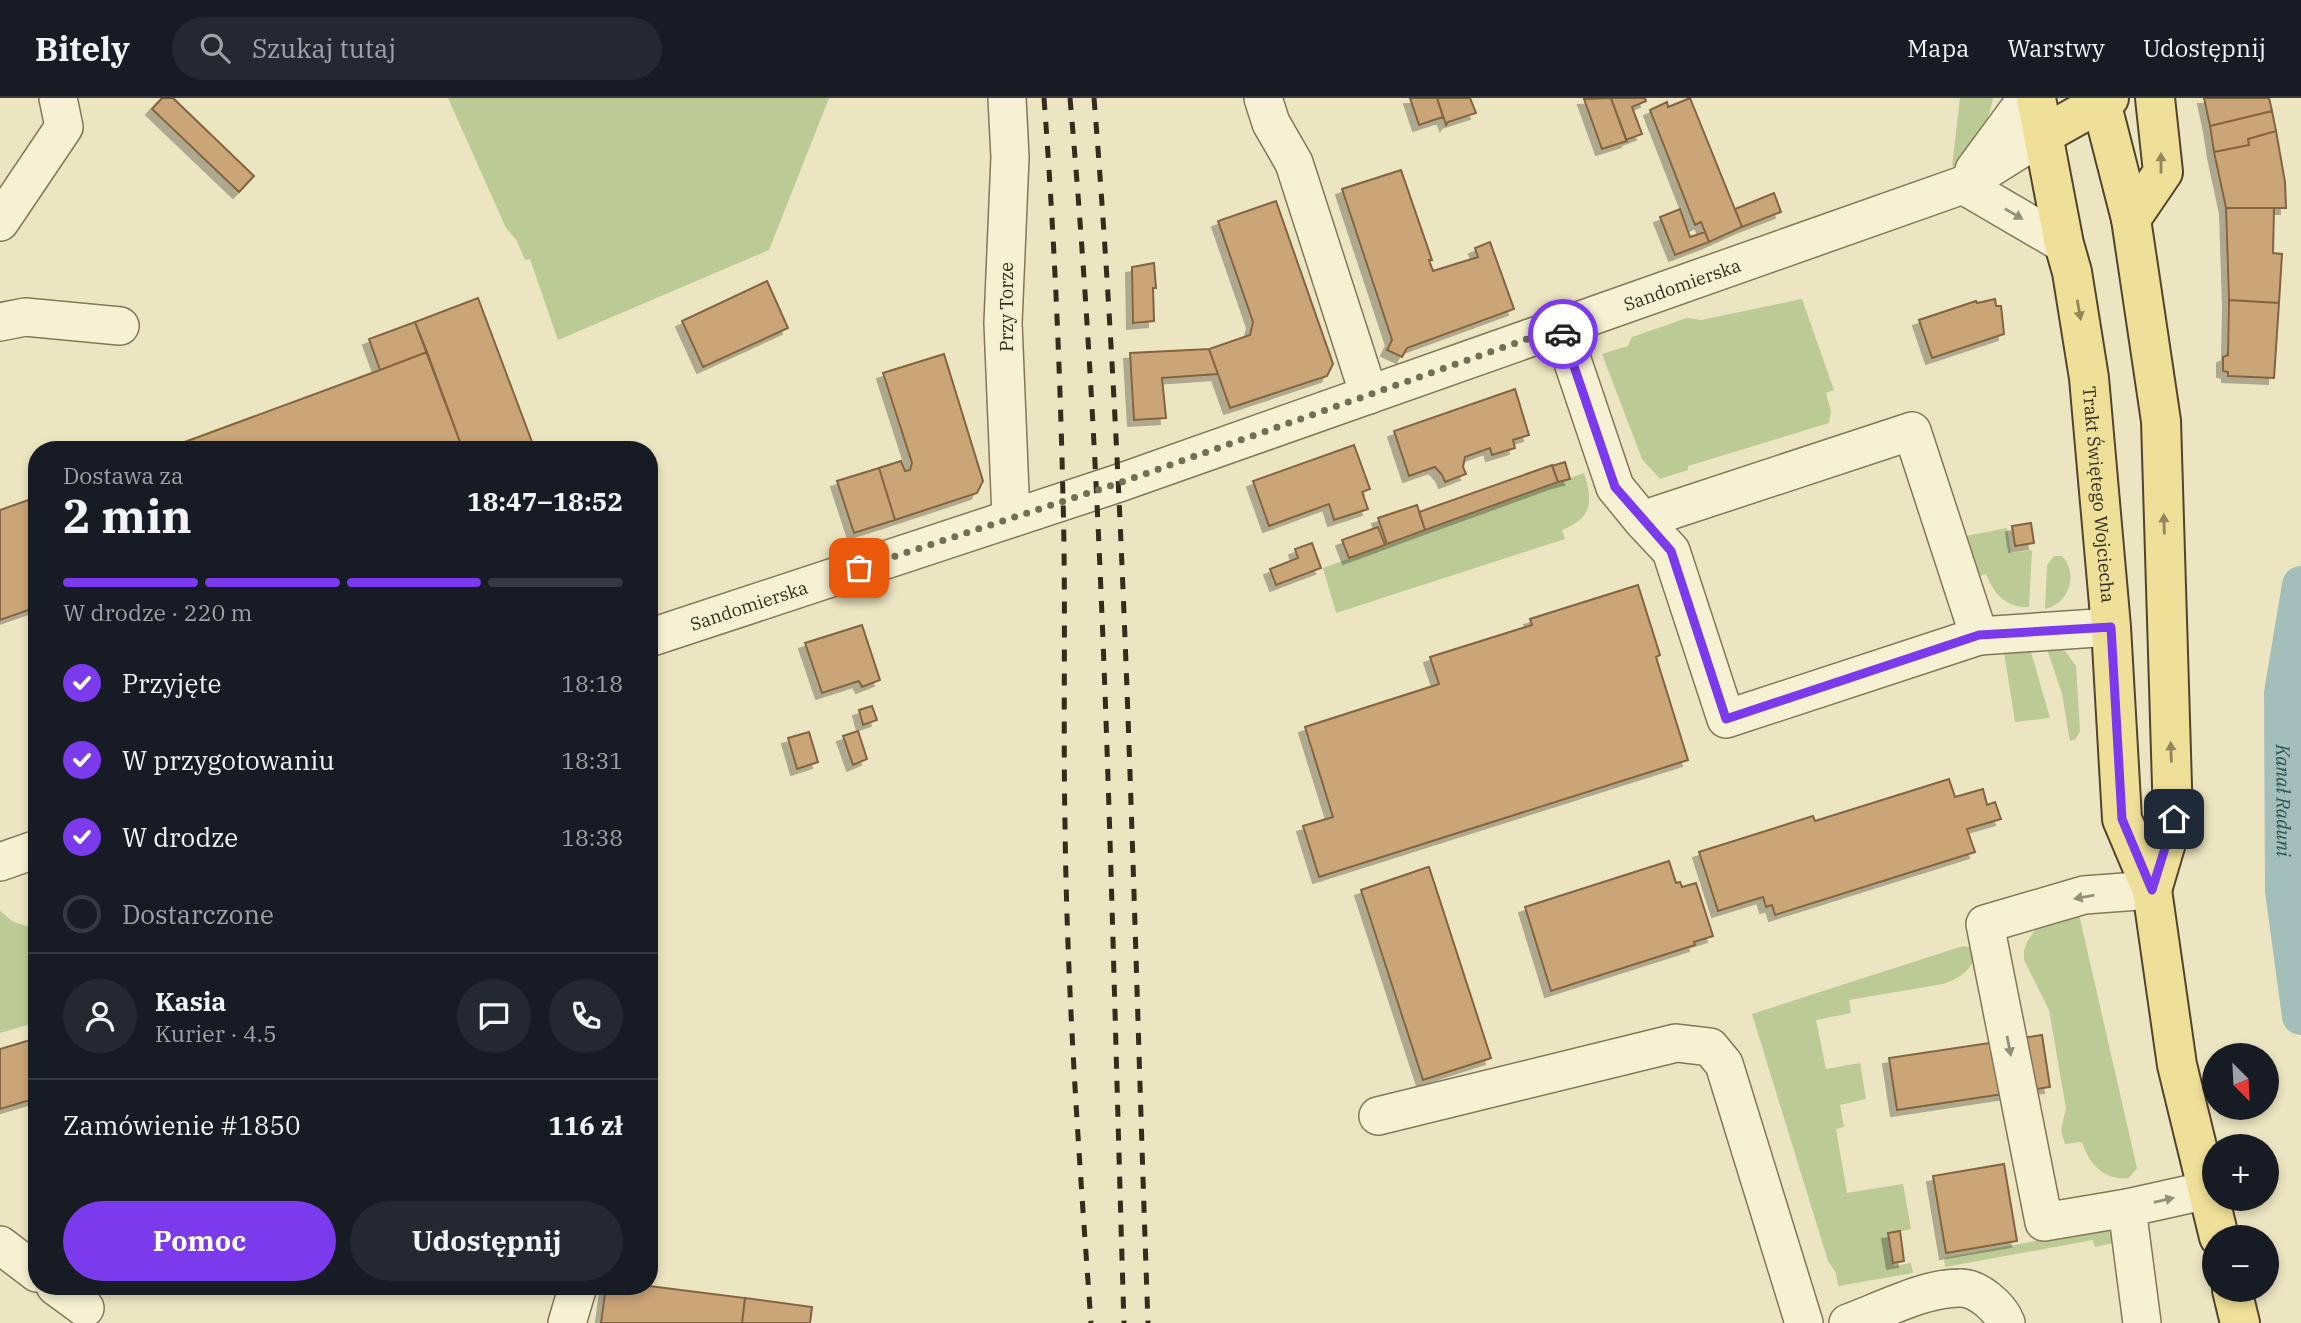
<!DOCTYPE html>
<html lang="pl">
<head>
<meta charset="utf-8">
<style>
	body { margin:0; font-family:"IBM Plex Serif",serif; background:#242831; color:#f1f3f6; height:100vh; display:flex; flex-direction:column; font-size:26px; white-space:nowrap }
	* { box-sizing:border-box; margin:0 }
	p { font-size:23px; color:#9ea1a6 }
	.icon { flex:none; width:38px; height:38px; fill:none; stroke:currentColor; stroke-width:2; stroke-linecap:round; stroke-linejoin:round }
	.map { position:relative; flex:1; overflow:hidden }
	.panel { position:absolute; left:28px; top:343px; width:630px; height:854px; display:flex; flex-direction:column; background:#171b24; border-radius:28px; box-shadow:0 4px 10px #0003 }
	.panel>* { flex:none }
	.needle { width:46px; rotate:156deg }
	.fabs { position:absolute; left:2202px; top:945px; display:grid; gap:14px }
	.fabs a { display:grid; place-items:center; width:77px; height:77px; border-radius:50%; background:#171b24; box-shadow:0 4px 10px #0003; font-size:35px }
	.pin { position:absolute; display:grid; place-items:center; width:60px; height:60px; color:#fff; margin:-30px; border-radius:14px; box-shadow:0 4px 10px #0006 }
	.courier { position:absolute; display:grid; place-items:center; width:70px; height:70px; margin:-35px; border:5px solid #7c3aed; border-radius:50%; background:#fff; color:#222; box-shadow:0 2px 9px #0007 }
	.overview em { font-style:normal; font-weight:800 }
	.overview div { display:flex; flex-direction:column-reverse }
	.overview { display:flex; align-items:center; justify-content:space-between; height:119px; padding:0 35px }
	h1 { font-size:46px; font-weight:800; line-height:52px }
	.bar { display:grid; grid-template-columns:repeat(4,1fr); gap:10px 7px; align-content:center; height:84px; padding:0 35px }
	.bar i { height:9px; border-radius:5px; background:#363941 }
	.bar .selected { background:#7c3aed }
	.bar p { grid-column:span 4 }
	.line { display:flex; align-items:center; gap:18px; padding:0 35px; border-top:2px solid #363941 }
	.line div { flex:1 }
	.round { display:grid; place-items:center; flex:none; width:74px; height:74px; border-radius:37px; background:#242831 }
	ol { padding:0 35px; list-style:none }
	li { display:flex; align-items:center; gap:21px; height:77px }
	li p { margin-inline-start:auto }
	li .icon { padding:7px; border-radius:50%; background:#7c3aed; color:#fff; stroke-width:4 }
	li:last-child { color:#9ea1a6 }
	li i { width:38px; height:38px; border:4px solid #363941; border-radius:50% }
	.primary-button { display:flex; gap:14px; margin-top:auto; padding:14px 35px }
	.primary-button a { flex:1; height:80px; border-radius:42px; background:#7c3aed; color:#fff; font-size:28px; font-weight:800; line-height:80px; text-align:center }
	.primary-button a+a { background:#242831; color:#f1f3f6 }
	header { display:flex; align-items:center; gap:42px; box-sizing:border-box; height:98px; padding:0 35px; background:#171b24; border-bottom:2px solid #363941 }
	header strong { font-size:33px }
	nav { display:flex; gap:38px; margin-inline-start:auto; font-size:24px }
	.search { width:490px; height:63px; background:#242831; display:flex; align-items:center; gap:18px; box-sizing:border-box; padding:0 24px; border-radius:38px; color:#9ea1a6; font-size:26px }
	.map>svg:first-child { display:block }
</style>
</head>
<body>
<header>
<strong>Bitely</strong>
<div class="search"><svg class="icon" aria-label="search" viewBox="0 0 24 24"><circle cx="10" cy="10" r="6"/><path d="M15 15l6 6"/></svg>Szukaj tutaj</div>
<nav><a>Mapa</a><a>Warstwy</a><a>Udostępnij</a></nav>
</header>
<div class="map">
<svg width="2301" height="1225" viewBox="0 0 2301 1225">
	<defs>
		<filter id="shadow"><feDropShadow dx="-6" dy="6" stdDeviation="0" flood-color="#0004"/></filter>
	</defs>
	<rect width="100%" height="100%" fill="#ece5c1"/>
	<path fill="#bcca96" d="M448 0H829L769 152 558 242 530 161 525 162 517 143 506 130Z
		M1960 0H1993C1988 27 1974 52 1952 69Z
		M1802 201 1834 292 1826 295 1831 313 1829 325 1688 368V372L1660 381 1642 361 1602 256 1628 248 1632 239 1687 220 1701 222Z
		M1584 375C1593 403 1593 420 1562 432L1565 441 1336 515 1323 470Z
		M2007 430 2011 455 2032 452 2029 509C2006 510 1994 496 1986 476L1979 478 1966 438Z
		M2054 458H2062C2079 476 2069 506 2045 511L2047 467Z
		M2023 551 2031 554 2050 620 2015 624 2004 554Z
		M2054 551 2065 553 2076 568 2080 633 2076 641 2070 643 2062 596 2048 554Z
		M2078 812 2137 1070 2129 1080C2104 1083 2089 1066 2082 1044L2065 1046 2061 1033 2066 1010 2049 912 2024 862V853L2027 844 2038 827Z
		M0 813 12 823 37 832V924L0 935Z
		M1963 848 1971 849 1975 860C1968 875 1958 881 1943 886L1849 902 1851 915 1816 922 1826 971 1860 965 1866 1001 1840 1007 1844 1029 1836 1031 1847 1095 1903 1086 1911 1131 1888 1136 1894 1168 1911 1165 1913 1175 1838 1188 1836 1175 1828 1163 1752 916Z
		M2116 1128 2118 1144 2095 1149 2093 1142 1945 1169 1944 1160Z"/>
	<g fill="none" stroke-linecap="round" stroke-linejoin="round">
		<path stroke="#a4bfba" stroke-width="38" id="s1" d="M2301 487 2283 595 2284 793 2301 918"/>
	</g>
	<path fill="#c9a578" stroke="#836440" stroke-width="2" filter="url(#shadow)" d="M162 0H173L254 78 239 94 152 11Z
		M1410 0H1437L1443 19 1419 27Z
		M1437 0H1470L1476 15 1448 24 1446 27Z
		M1611 0 1627 43 1602 51 1584 1Z
		M1611 0H1645L1646 3 1632 9 1642 36 1626 42Z
		M1690 0 1742 129 1709 144 1701 124 1695 127 1650 12 1667 4 1668 9Z
		M2204 0H2269L2272 13 2210 28Z
		M2272 13 2276 33 2248 41 2249 47 2214 54 2210 28Z
		M2276 33 2285 84 2286 110H2226L2214 54 2249 47 2248 41Z
		M1401 72 1432 162H1429L1433 173 1478 159 1475 150 1490 144 1514 211 1407 250 1402 259 1387 252 1392 242 1342 91Z
		M1774 95 1781 114 1742 129 1735 111Z
		M1276 103 1333 266 1327 278 1230 310 1209 251 1250 237 1253 224 1218 123Z
		M2226 110H2274L2273 155 2282 156 2279 205 2229 202Z
		M1680 111 1690 139 1705 134 1709 144 1675 157 1660 119Z
		M1154 165 1156 190H1153L1154 223 1133 225 1132 169Z
		M767 183 788 230 703 269 682 223Z
		M478 200 535 352H463L415 224Z
		M1995 201 1996 208H2001L2004 236 1932 260 1919 222 1976 203 1977 205Z
		M2229 202 2279 205 2274 280 2228 278V274L2223 273V259L2228 257Z
		M415 224 427 254 380 272 369 241Z
		M1209 251 1218 276 1162 280 1166 320 1134 322 1130 255Z
		M427 254 463 352H163L380 272Z
		M944 256 983 383 977 395 895 422 879 370 901 363 905 373 910 372 912 365 883 275Z
		M1515 291 1529 337 1513 342 1515 350 1492 357 1490 350 1465 359 1463 369 1466 376 1445 384 1442 377 1435 369 1409 378 1394 333Z
		M1354 347 1370 391 1362 394 1368 411 1334 422 1329 406 1269 428 1253 383Z
		M1565 364 1570 381 1558 384 1552 368Z
		M1552 367 1558 384 1425 432 1419 414Z
		M879 370 895 422 854 435 837 383Z
		M37 399V509L0 522V412Z
		M1417 407 1425 432 1387 446 1378 420Z
		M2031 425 2034 445 2015 448 2012 428Z
		M1378 429 1385 447 1349 460 1342 442Z
		M1312 445 1321 470 1276 487 1270 471 1298 460 1295 451Z
		M1638 487 1660 557 1656 559 1688 662 1319 779 1303 728 1333 719 1305 629 1439 586 1430 559 1532 527 1530 521Z
		M862 527 880 582 862 589 859 583 822 595 805 545Z
		M872 608 877 622 863 627 859 612Z
		M858 633 867 661 853 667 843 638Z
		M809 634 818 664 797 671 788 640Z
		M1949 681 1955 699 1983 691 1987 707 1995 704 2001 721 1967 731 1975 754 1775 817 1772 807 1766 809 1763 799 1718 813 1699 754 1813 718 1815 723Z
		M1669 763 1676 785 1680 784 1682 789 1696 785 1713 838 1694 844 1695 847 1551 893 1525 809Z
		M1428 769H1429L1491 960 1423 982 1361 792Z
		M2042 937 2050 989 1897 1012 1889 960Z
		M37 940V1000L0 1011V951Z
		M2004 1066 2017 1143 1946 1155 1933 1078Z
		M1900 1133 1904 1163 1893 1165 1888 1135Z
		M606 1188H649L745 1200 742 1225H601Z
		M745 1200 812 1209 810 1225H742Z"/>
	<g fill="none" stroke-linecap="round" stroke-linejoin="round">
		<g stroke="#857659" stroke-width="40">
			<g id="minor">
				<path d="M1007 0 1010 59 1003 225 1011 419"/>
				<path d="M1263 0 1271 25 1294 65 1369 297"/>
				<path d="M1974 72 2027 0"/>
				<path d="M1963 87 2064 146"/>
				<path d="M0 124 64 29 58 0"/>
				<path d="M0 224 25 219 120 228"/>
				<path d="M1561 229 1615 389 1642 422 1912 333 1979 538 1726 621 1671 453 1642 422"/>
				<path d="M1979 538 2111 529"/>
				<path id="s2" d="M649 540 1119 385 1963 87 2043 37"/>
				<path d="M0 764 37 751"/>
				<path d="M2152 792 2084 797 1985 826 2044 1124 2127 1110 2208 1092"/>
				<path d="M1378 1018 1676 945 1710 949 1724 966 1804 1225"/>
				<path d="M2127 1110 2142 1225"/>
				<path d="M0 1147 37 1175"/>
				<path d="M55 1188 85 1210"/>
				<path d="M567 1225 578 1188"/>
				<path d="M1848 1225C1881 1213 1924 1190 1959 1190 1977 1189 2000 1209 2006 1225"/>
			</g>
		</g>
		<g stroke="#53442e" stroke-width="42">
			<g id="major">
				<path id="s3" d="M2036 0 2064 146 2072 174 2089 280 2111 529 2122 721 2152 792 2177 967 2219 1139"/>
				<path d="M2100 0 2131 121 2161 323 2173 721 2152 792"/>
				<path d="M2043 37 2109 0"/>
				<path d="M2131 121 2163 74 2155 0"/>
				<path d="M2232 1192 2240 1225"/>
			</g>
		</g>
		<use href="#minor" stroke="#f7f1d4" stroke-width="37"/>
		<use href="#major" stroke="#efe099" stroke-width="38"/>
		<path stroke="#352c1d" stroke-width="5" stroke-dasharray="12 12" stroke-linecap="butt" d="M1044 0C1054 133 1060 267 1063 400 1066 509 1063 618 1065 727 1067 893 1079 1059 1091 1225
			M1070 0C1106 407 1111 816 1124 1225
			M1094 0C1127 408 1133 816 1148 1225"/>
	</g>
	<defs><path id="oneway-solid" d="M-6-.8H1V-3.2L6.5 0L1 3.2V.8H-6Z" transform="scale(1.75)"/></defs>
	<g fill="#92865b">
		<use href="#oneway-solid" transform="translate(2161 65) rotate(-90)"/>
		<use href="#oneway-solid" transform="translate(2079 212) rotate(80)"/>
		<use href="#oneway-solid" transform="translate(2164 426) rotate(-92)"/>
		<use href="#oneway-solid" transform="translate(2171 654) rotate(-92)"/>
	</g>
	<g fill="#968e78">
		<use href="#oneway-solid" transform="translate(2014 116) rotate(30)"/>
		<use href="#oneway-solid" transform="translate(2084 799) rotate(170)"/>
		<use href="#oneway-solid" transform="translate(2009 948) rotate(79)"/>
		<use href="#oneway-solid" transform="translate(2164 1102) rotate(-13)"/>
	</g>
	<g fill="none" stroke-linecap="round" stroke-linejoin="round">
		<path stroke="#756d56" stroke-width="7" stroke-dasharray="0 12.6" d="M859 470 1119 385 1561 229 1563 236"/>
		<path stroke="#7c3aed" stroke-width="9" d="M1563 236 1615 389 1671 453 1726 621 1979 537 2111 529 2122 721 2152 792 2174 721"/>
	</g>
	<g text-anchor="middle" dominant-baseline="central" stroke-width="5" stroke-linejoin="round" paint-order="stroke">
		<g font-size="18" fill="#352c1d" stroke="#f4eed0">
			<text stroke="none"><textPath href="#s2" startOffset="1092">Sandomierska</textPath></text>
			<text transform="translate(1006 209) rotate(-90)">Przy Torze</text>
			<text stroke="none"><textPath href="#s3" startOffset="402">Trakt Świętego Wojciecha</textPath></text>
			<text stroke="none"><textPath href="#s2" startOffset="105">Sandomierska</textPath></text>
		</g>
		<g font-size="19" font-style="italic" fill="#2d5254" stroke="#f4eed0">
			<text stroke="none"><textPath href="#s1" startOffset="217">Kanał Raduni</textPath></text>
		</g>
	</g>
</svg>
<div class="fabs">
<a><svg class="needle" viewBox="-14 -14 28 28"><path d="M0-13l5 13h-10z" fill="#e53935"/><path d="M0 13l5-13h-10z" fill="#9ea1a6"/></svg></a>
<a>+</a>
<a>−</a>
</div>
<div class="pin" style="left:859px;top:470px;background:#ea580c"><svg class="icon" aria-label="bag" viewBox="0 0 24 24"><path d="M5 8h14l-1 12H6zM9 8a3 3 0 0 1 6 0"/></svg></div>
<div class="pin" style="left:2174px;top:721px;background:#1f2937"><svg class="icon" aria-label="home" viewBox="0 0 24 24"><path d="M3 11l9-7 9 7M6 9v11h12V9"/></svg></div>
<div class="courier" style="left:1563px;top:236px"><svg class="icon" aria-label="car" viewBox="0 0 24 24"><path d="M5 17H2v-5l4-1 3-4h7l3 4 3 1v5h-3M9 17h6M6 11h13"/><circle cx="7" cy="17" r="2"/><circle cx="17" cy="17" r="2"/></svg></div>
<section class="panel">
<div class="overview"><div><h1>2 min</h1><p>Dostawa za</p></div><em>18:47–18:52</em></div>
<div class="bar"><i class="selected"></i><i class="selected"></i><i class="selected"></i><i></i><p>W drodze · 220 m</p></div>
<ol>
<li><svg class="icon" aria-label="check" viewBox="0 0 24 24"><path d="M5 12l5 5 9-10"/></svg>Przyjęte<p>18:18</p></li>
<li><svg class="icon" aria-label="check" viewBox="0 0 24 24"><path d="M5 12l5 5 9-10"/></svg>W przygotowaniu<p>18:31</p></li>
<li><svg class="icon" aria-label="check" viewBox="0 0 24 24"><path d="M5 12l5 5 9-10"/></svg>W drodze<p>18:38</p></li>
<li><i></i>Dostarczone</li>
</ol>
<div class="line" style="height:126px"><a class="round"><svg class="icon" aria-label="person" viewBox="0 0 24 24"><circle cx="12" cy="8" r="4"/><path d="M4 21q1-7 8-7t8 7"/></svg></a><div><b>Kasia</b><p>Kurier · 4.5</p></div><a class="round"><svg class="icon" aria-label="chat" viewBox="0 0 24 24"><path d="M4 5h16v11H9l-5 4z"/></svg></a><a class="round"><svg class="icon" aria-label="phone" viewBox="0 0 24 24"><path d="M5 4h4l2 5-3 2q2 4 5 5l2-3 5 2v4C11 20 4 13 5 4z"/></svg></a></div>
<div class="line" style="height:91px"><div>Zamówienie #1850</div><b>116 zł</b></div>
<div class="primary-button"><a>Pomoc</a><a>Udostępnij</a></div>
</section>
</div>
</body>
</html>
